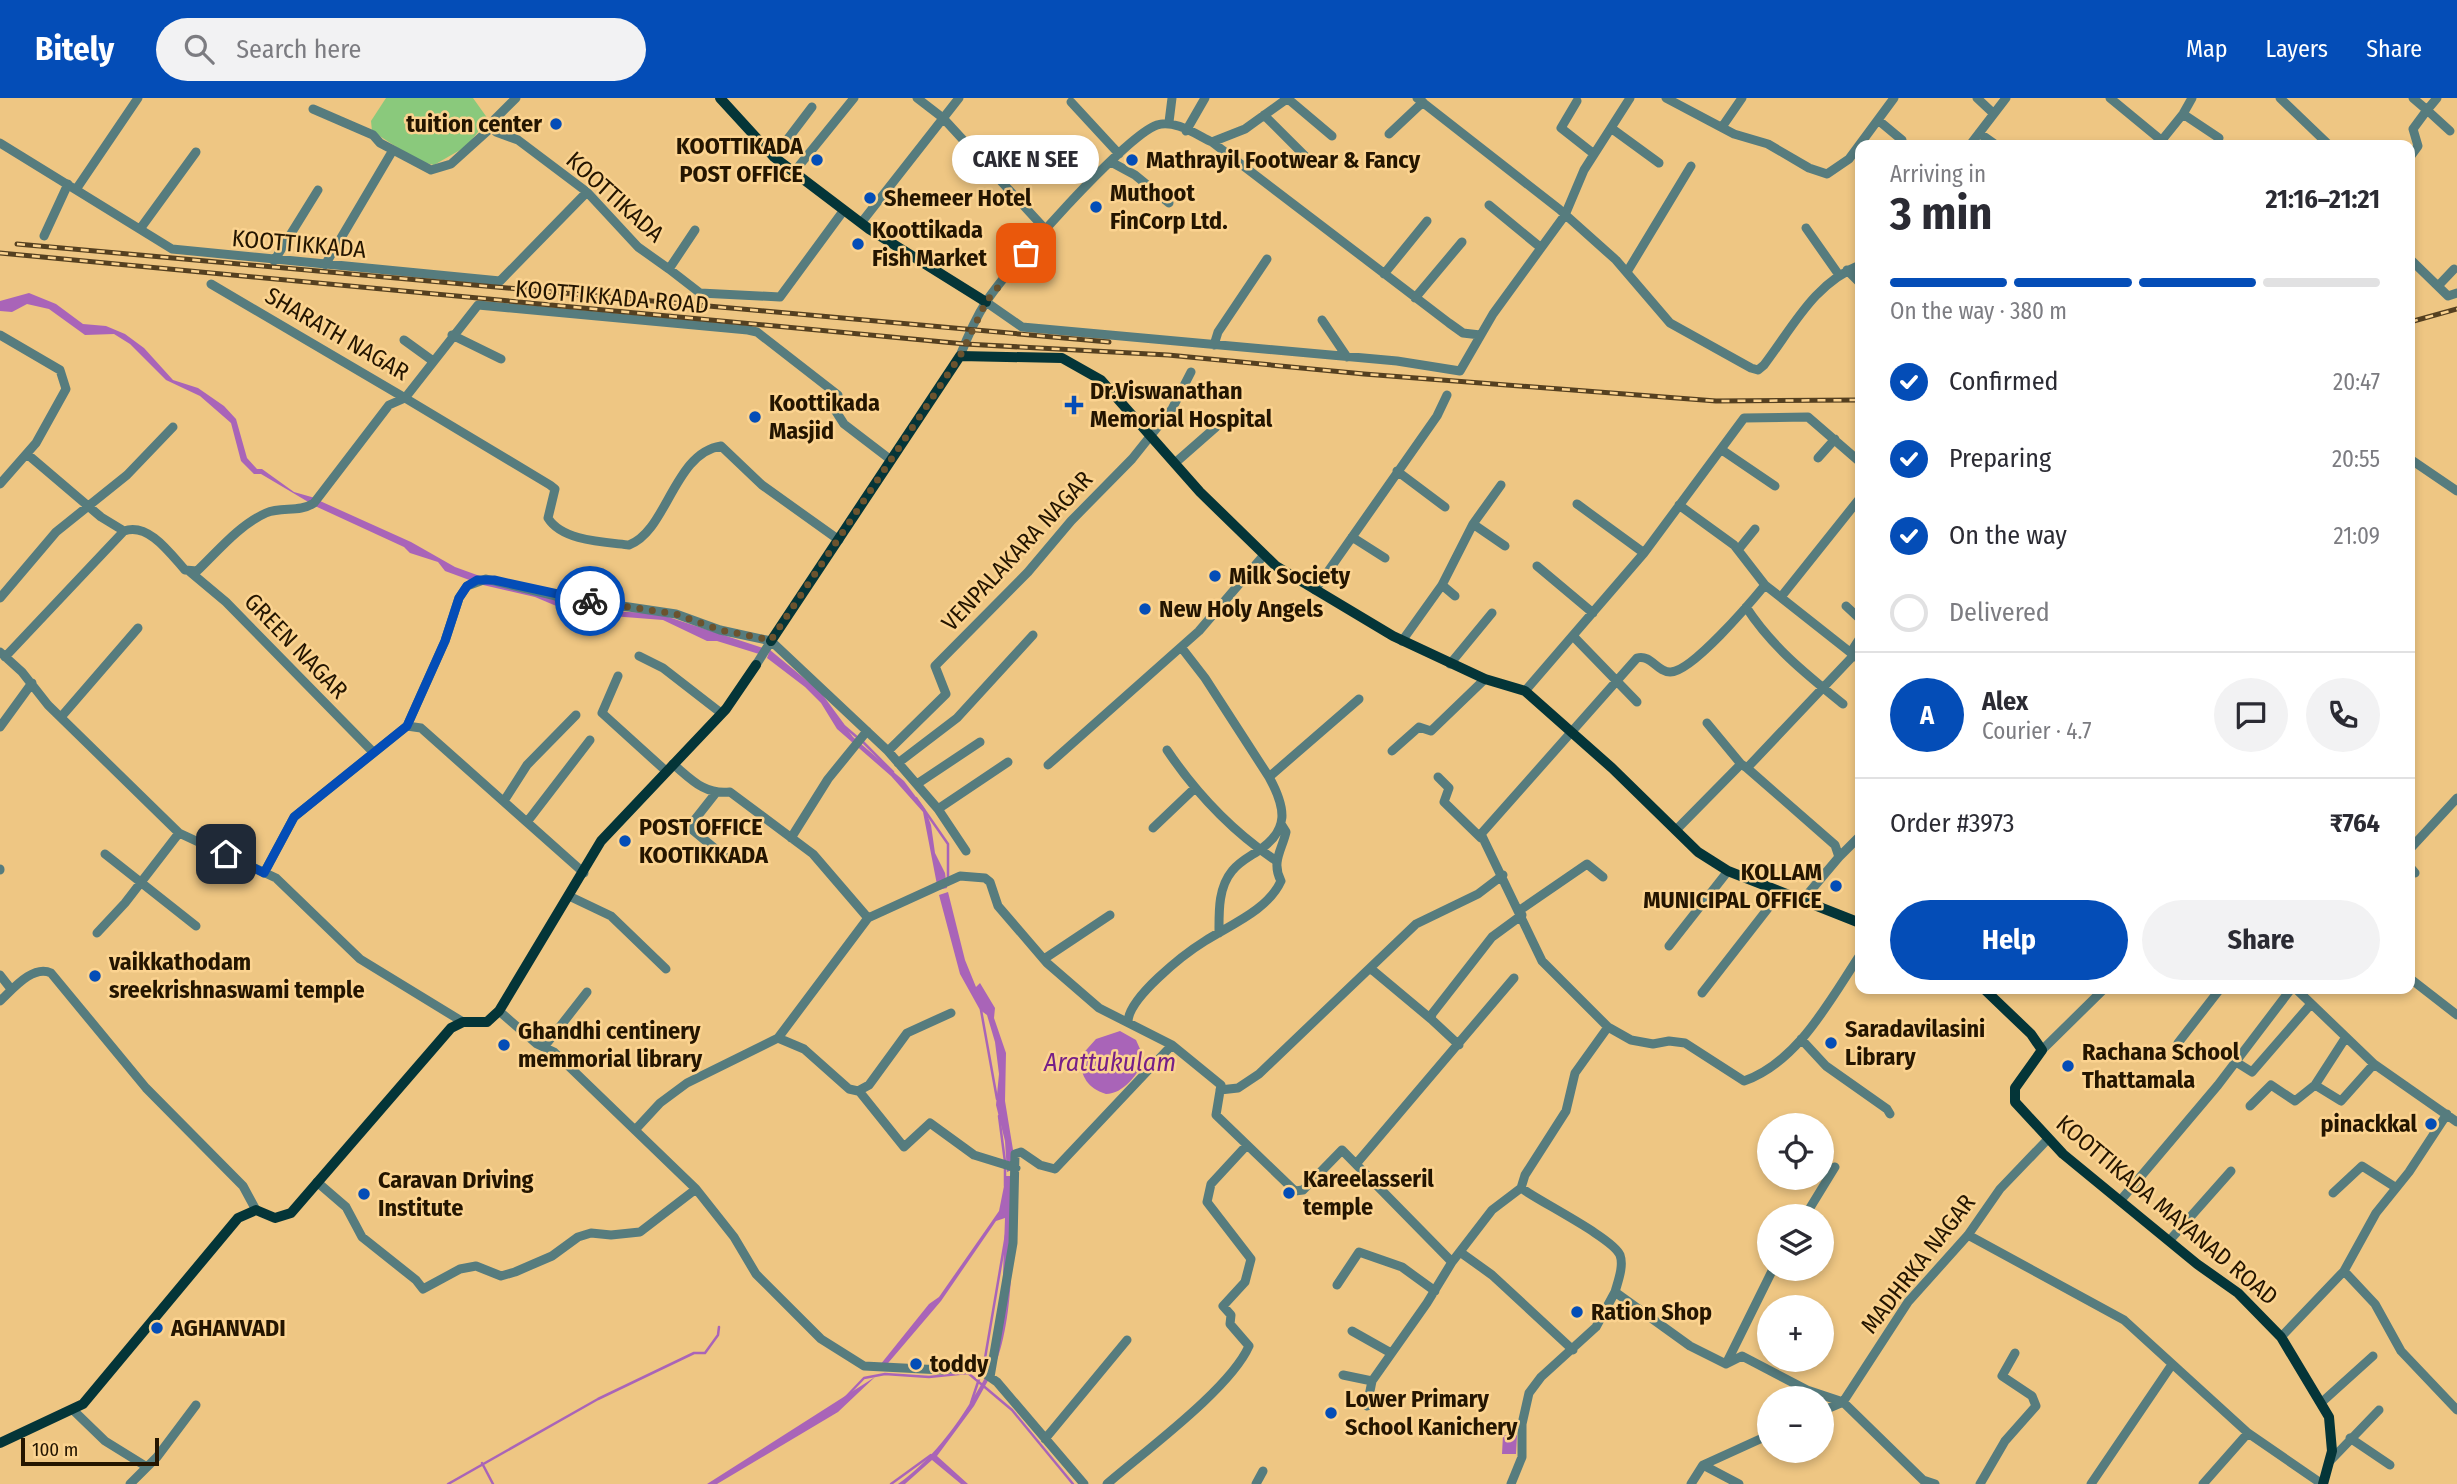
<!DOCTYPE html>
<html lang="en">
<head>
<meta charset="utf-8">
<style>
	body { margin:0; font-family:"Fira Sans Condensed",sans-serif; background:#f2f2f3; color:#2b2b33; height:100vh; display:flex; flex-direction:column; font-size:26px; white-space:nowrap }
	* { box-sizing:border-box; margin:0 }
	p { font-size:23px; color:#7c7c81 }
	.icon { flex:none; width:38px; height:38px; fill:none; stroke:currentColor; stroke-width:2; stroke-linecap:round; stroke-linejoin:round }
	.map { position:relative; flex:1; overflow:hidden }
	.details { position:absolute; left:1855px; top:42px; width:560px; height:854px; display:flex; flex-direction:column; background:#fff; border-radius:14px; box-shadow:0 4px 10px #0003 }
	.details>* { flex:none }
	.buttons { position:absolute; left:1757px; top:1015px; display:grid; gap:14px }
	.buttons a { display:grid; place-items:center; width:77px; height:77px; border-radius:50%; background:#fff; box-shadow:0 4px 10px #0003; font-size:35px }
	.scale { position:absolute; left:21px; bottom:18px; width:138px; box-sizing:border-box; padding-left:7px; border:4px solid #241500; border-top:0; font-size:19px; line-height:24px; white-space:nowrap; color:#241500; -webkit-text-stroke:5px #fbd390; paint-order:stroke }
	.pin { position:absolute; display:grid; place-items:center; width:60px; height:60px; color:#fff; margin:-30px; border-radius:14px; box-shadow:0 4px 10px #0006 }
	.courier { position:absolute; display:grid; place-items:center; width:70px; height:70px; margin:-35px; border:5px solid #044db7; border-radius:50%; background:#fff; color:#222; box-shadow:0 2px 9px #0007 }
	.bubble { position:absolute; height:49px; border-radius:24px; background:#fff; box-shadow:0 4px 10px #0003; font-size:23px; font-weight:700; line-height:49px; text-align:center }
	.head em { font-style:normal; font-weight:700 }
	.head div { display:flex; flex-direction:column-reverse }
	.head { display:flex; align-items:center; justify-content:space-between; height:119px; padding:0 35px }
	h1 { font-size:46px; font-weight:700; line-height:52px }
	.bar { display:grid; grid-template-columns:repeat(4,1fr); gap:10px 7px; align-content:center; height:84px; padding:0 35px }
	.bar i { height:9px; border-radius:5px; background:#e1e1e2 }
	.bar .active { background:#044db7 }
	.bar p { grid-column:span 4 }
	.line { display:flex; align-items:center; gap:18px; padding:0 35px; border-top:2px solid #e1e1e2 }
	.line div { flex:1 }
	.round { display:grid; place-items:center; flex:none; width:74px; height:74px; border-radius:37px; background:#f2f2f3 }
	ol { padding:0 35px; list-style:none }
	li { display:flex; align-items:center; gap:21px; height:77px }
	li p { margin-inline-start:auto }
	li .icon { padding:7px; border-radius:50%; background:#044db7; color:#fff; stroke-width:4 }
	li:last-child { color:#7c7c81 }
	li i { width:38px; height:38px; border:4px solid #e1e1e2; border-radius:50% }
	.button { display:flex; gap:14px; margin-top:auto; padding:14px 35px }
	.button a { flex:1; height:80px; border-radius:42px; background:#044db7; color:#fff; font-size:28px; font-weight:700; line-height:80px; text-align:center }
	.button a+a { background:#f2f2f3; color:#2b2b33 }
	header { display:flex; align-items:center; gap:42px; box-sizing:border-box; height:98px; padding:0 35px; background:#044db7; color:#fff }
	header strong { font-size:33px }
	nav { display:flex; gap:38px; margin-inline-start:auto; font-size:24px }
	.search { width:490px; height:63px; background:#f2f2f3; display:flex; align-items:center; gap:18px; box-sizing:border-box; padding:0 24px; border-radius:38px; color:#7c7c81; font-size:26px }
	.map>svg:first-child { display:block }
</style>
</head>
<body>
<header>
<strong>Bitely</strong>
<div class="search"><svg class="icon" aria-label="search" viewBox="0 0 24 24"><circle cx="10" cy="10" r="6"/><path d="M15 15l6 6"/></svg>Search here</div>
<nav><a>Map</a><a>Layers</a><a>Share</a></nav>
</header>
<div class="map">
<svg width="2457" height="1386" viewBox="0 0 2457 1386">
	<rect width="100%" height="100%" fill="#eec683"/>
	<path fill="#8ac97c" d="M386 0H473L488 21 467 48 434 67 418 63 372 33 371 23Z"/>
	<path fill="#a964b8" d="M29 195 56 206 83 226 106 228 125 236 144 250 173 282 198 290 224 308 236 321 247 360 257 371H262L294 394 315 400 310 405 261 376H254L241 363 231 325 200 298 166 282 130 246 114 236 85 237 49 211 27 206 12 214 0 213V203Z
		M320 403 411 444 455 469 499 485 601 513 656 515 763 550 759 556 717 543H707L663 522 573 515 535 499 483 487 445 473 438 464 410 455 404 449 315 408Z
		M770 552 817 591 853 639 904 683 925 711 931 727 935 755 945 775 947 790 938 792 923 714 891 678 837 631 821 605 805 589 767 560Z
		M948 794 965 862 976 889 980 885 995 910 994 920 1006 955 1005 1003 1016 1070 1007 1074 1005 1043 996 1007 999 976 995 944 987 917 980 912 960 876 939 797Z
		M1120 933 1136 942 1144 960C1139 976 1123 996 1106 996 1087 990 1082 979 1079 960L1096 941Z
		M1006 1078H1013C1012 1136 1016 1222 992 1275L1002 1205 1005 1120 996 1123 941 1203 883 1271 876 1272 929 1206 939 1199 999 1113Z
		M986 1278 990 1279 974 1308 937 1358 968 1386H961L932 1362 905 1386H898C935 1360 964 1318 986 1278Z
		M875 1279 838 1314 717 1386H707Z
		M1503 1337H1517L1516 1356H1502Z"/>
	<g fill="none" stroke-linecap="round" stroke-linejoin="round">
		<path stroke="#a964b8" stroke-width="2.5" d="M819 594 844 628 858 640
			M863 644 893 674
			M916 700 948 746V781
			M981 912 997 1001
			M999 1018 1005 1064
			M1005 1070V1088
			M843 1302 864 1280 885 1276 929 1279 968 1275 1012 1312 1073 1386
			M971 1305 984 1266 1006 1137
			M482 1365 493 1386
			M448 1386 598 1301 694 1255H705L718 1237 719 1229
			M891 1386 931 1357"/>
		<path stroke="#567c7e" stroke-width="9" d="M516 0 495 21 492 29 496 34 518 42 587 94 638 149 669 171 695 132
			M917 0 943 20 1046 132
			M1287 0 1332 38
			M1417 0 1559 111 1616 162 1670 225 1751 270 1758 272 1764 267C1793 229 1814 185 1860 167
			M1666 0 1734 36 1768 46 1809 70 1827 76 1849 61 1894 0
			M1977 0 1993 15
			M2110 0 2167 47
			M2280 0 2329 47
			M2413 0 2427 12 2437 0
			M1577 3 1561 30 1594 56
			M1071 4 1119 56
			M313 11 373 37 380 45 431 72 451 66 492 29
			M2183 16 2219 40
			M1264 17 1308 61
			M1878 22 1902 42
			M1169 24 1172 0
			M1722 29 1742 0
			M1611 30 1659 65
			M1186 33 1205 0
			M1979 35 1996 47
			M1389 36 1423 4
			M1212 44 1449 225 1463 235 1480 237
			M0 45 172 151 500 183 587 94
			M1970 47 2006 0
			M2158 47 2183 16 2192 0
			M774 59 812 9
			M2410 59 2418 48 2413 31 2427 12 2450 33
			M1111 64 1135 77 1169 105
			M794 74 854 0
			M77 90 138 0
			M1489 107 1540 149
			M861 125 959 0
			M1806 130 1839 177
			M140 131 196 54
			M44 138 68 86
			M2410 161 2448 198 2457 195
			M274 163 318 92
			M325 167 393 52
			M669 171 700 195 780 199 844 112
			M1847 172 1860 185
			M1627 174 1691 68
			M1384 176 1427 123
			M211 186 405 300 478 207 748 232 757 234 838 297 835 312 844 326 891 362
			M2438 188 2454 171
			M1415 200 1462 144
			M986 204 1022 229 1397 263 1460 273 1493 216 1565 117 1584 72 1630 0
			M1322 222 1347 259
			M0 237 60 272 66 291 36 345 0 386
			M452 237 501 261
			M404 242 433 263
			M1214 247 1218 234 1267 161
			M960 258C967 240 975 221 986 204 1007 171 1125 38 1157 27 1174 21 1197 37 1212 44L1245 31 1288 0
			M1722 352 1775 388
			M27 356 101 419 124 433
			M1818 360 1835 341
			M2410 361 2457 393
			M1175 365 1216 329
			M1397 373 1445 409
			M1577 406 1644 455
			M1679 407 1734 447 1765 487 1860 562
			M1473 426 1505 448
			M1352 439 1385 460
			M1738 452 1755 431
			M1537 468 1593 515
			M189 473 226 504 373 654
			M1442 487 1455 498
			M1315 492 1437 318 1447 297
			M1781 499 1860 400
			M0 500 56 434 127 377 173 329
			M1846 508 1860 521
			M1746 509C1772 549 1806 576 1843 606
			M1574 539 1637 604
			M1402 543 1442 487 1473 426 1501 387
			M1181 549 1205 580 1269 679 1359 601
			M0 554 22 574 48 607 179 735 276 780 360 861 463 924
			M1851 554 1860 540
			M639 558 663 570 721 615
			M5 559 124 433C148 424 170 455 185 472L197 473C218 453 239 427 266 415 282 408 299 415 314 405L389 307 405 300 550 387 555 391 548 420C562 443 604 444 629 447 667 433 674 355 721 348L762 387 839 442
			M1450 566 1492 515
			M756 567 771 543
			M618 578 602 615 666 673
			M1525 593 1644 455 1744 320 1808 319 1860 364
			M61 619 138 530
			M1707 625 1741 666
			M407 628 421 630 584 775
			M0 629 32 585
			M1167 652C1196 695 1232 733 1275 762
			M888 653 946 596 935 568 1028 474 1071 423 1132 361 1172 311 1191 274
			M1392 653 1419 629 1431 633 1485 581
			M898 665 957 620 1033 537
			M673 666C691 681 704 697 730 694L813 756 868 820
			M1048 667 1199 533 1264 457
			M1747 670 1835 747 1839 759 1801 804
			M1438 679 1449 690 1444 704 1481 740
			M917 686 980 644
			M715 696 689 729 730 763
			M504 703 527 667 576 617
			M938 711 1008 664
			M527 724 590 642
			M1153 730 1195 690
			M1676 732 1741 666 1747 670 1854 557
			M791 740 828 681 867 633
			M2410 751 2457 700
			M105 756 196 828
			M1839 759 1860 738
			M2410 769 2415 775
			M0 771V772
			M264 775 294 719 407 628 445 543 459 500 467 488 486 481 555 498 676 516 720 532 771 543 888 653 938 711 966 753
			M569 798 611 818 666 871
			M1520 812 1587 766 1603 779
			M97 835 125 805 179 735
			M1219 835C1219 814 1218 790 1232 773 1239 764 1249 759 1258 753 1290 732 1286 710 1269 679
			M1669 848 1728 773
			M1044 861 1110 817
			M1370 870 1431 921
			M0 877 11 891
			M2412 882 2457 917
			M2296 891 2374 966 2457 1024
			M1702 895 1780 795
			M0 903C12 892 33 866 51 875L146 990 243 1088 256 1112
			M499 913 537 946 554 954 696 1091 734 1139 756 1176 821 1241 864 1268 942 1272 974 1268 997 1284 1084 1386
			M1128 924C1128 900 1184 856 1205 843 1230 827 1268 812 1281 783 1271 764 1282 752 1286 734L1281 726
			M1608 929 1542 863 1481 736 1637 560C1651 556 1657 574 1670 574 1691 575 1751 504 1765 487
			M778 940 804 951 849 991 858 993 869 987 907 935 951 915
			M1801 941 1826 968 1887 1011 1890 1016
			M2178 945 2220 891
			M1459 947 1431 921 1432 916 1492 839 1522 817
			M544 949 587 894
			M2042 952 2104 891
			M2236 964 2252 974 2311 906
			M2315 987 2346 939
			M1220 992 1238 990 1259 976 1416 826 1478 796 1503 777
			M859 993 904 1049 930 1025 974 1057 1016 1070
			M2250 1008 2271 987 2295 1003 2315 987 2341 1003 2374 966
			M635 1032 660 1005 687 985 778 940 868 820 960 778 985 780 990 784 998 808 1047 865 1099 910 1172 947 1221 987 1216 1017 1295 1093 1303 1092 1342 1052 1452 1164 1492 1112 1521 1090 1525 1077 1566 1013 1575 975 1608 929 1631 942 1653 946 1669 943 1685 945 1744 983C1798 964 1830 902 1860 857
			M1356 1066 1514 880
			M317 1084 346 1109 362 1139 416 1182 423 1191 460 1171 476 1168 501 1178 515 1174 552 1158 578 1139 591 1135 611 1137 640 1134 696 1091
			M1521 1090C1540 1104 1613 1140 1620 1157 1624 1168 1618 1183 1615 1194
			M2333 1095 2362 1068 2395 1089
			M2120 1103 2218 987 2291 891
			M1805 1118 1835 1069
			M1968 1137 2124 1222 2248 1335 2322 1386
			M2169 1143 2231 1073
			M1460 1154 1492 1177 1573 1252
			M2344 1173 2375 1206 2401 1253 2457 1312
			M1337 1187 1359 1154 1402 1169 1435 1193
			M1352 1233 1391 1255
			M2281 1239 2344 1173 2376 1115 2409 1074 2447 1016
			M1726 1266 1773 1171
			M1343 1277 1372 1283
			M990 1279 1013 1145 1015 1056 1021 1054 1040 1067 1055 1071 1172 947
			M2322 1304 2373 1258
			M1367 1308 1372 1283 1427 1205 1452 1164
			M73 1312 105 1343 147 1369
			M1822 1313 1843 1304 1908 1204 1968 1137 2000 1091 2048 1041
			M2350 1340 2390 1367
			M1045 1341 1127 1242
			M2330 1363 2379 1312
			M1703 1367 1739 1386
			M130 1386 157 1359 196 1307
			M1107 1386C1145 1353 1230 1291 1249 1248L1230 1226 1231 1217 1223 1208 1245 1184 1251 1161 1207 1104 1211 1086 1247 1047
			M1256 1386 1263 1373
			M1511 1386 1522 1359V1326L1529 1295 1541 1279 1596 1229 1615 1194 1690 1248 1726 1266 1742 1258 1807 1292 1843 1304 1923 1382 1935 1386
			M1691 1386 1703 1367 1769 1337
			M1980 1386 2005 1343 2036 1308 2032 1298 2002 1278 2015 1255
			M2091 1386 2171 1268
			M2203 1386 2248 1335"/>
		<path stroke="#043538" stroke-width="10" d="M720 0 774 59 869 131 986 204
			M771 543 960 258 1062 260 1101 282 1200 394 1276 468 1393 538 1485 581 1525 593 1612 670 1698 754 1728 773 1860 825
			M1984 891 2031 936 2042 952 2015 990V1004L2063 1056 2197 1166 2238 1195 2281 1239 2329 1319 2332 1353 2323 1386
			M0 1345 83 1306 238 1120 256 1112 275 1120 291 1115 451 930 463 924H487L499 913 601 743 726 611 756 567"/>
		<g stroke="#554020" stroke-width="5">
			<path id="rail" d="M17 146 1109 244
				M0 155 965 246 1168 257 1364 276 1716 303 1860 302
				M2410 224 2457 211"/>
		</g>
		<use href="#rail" stroke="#fbd390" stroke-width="2.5" stroke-dasharray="8" stroke-linecap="butt"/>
	</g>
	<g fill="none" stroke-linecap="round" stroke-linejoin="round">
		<path stroke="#6b532e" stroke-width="7" stroke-dasharray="0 12.6" d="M590 503 676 516 720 532 771 542 960 258 986 204 1026 155"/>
		<path stroke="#044db7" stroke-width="9" d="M226 756 264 775 294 719 407 628 445 543 459 500 467 488 477 482H494L590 503"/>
	</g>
	<g fill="#044db7" stroke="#fbd390" stroke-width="2.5">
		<circle cx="556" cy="26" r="7"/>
		<circle cx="817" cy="62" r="7"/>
		<circle cx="1132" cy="62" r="7"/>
		<circle cx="870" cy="100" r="7"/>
		<circle cx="1096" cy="109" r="7"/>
		<circle cx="858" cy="146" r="7"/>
		<path d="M1070.5 296.5h7v7h7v7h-7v7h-7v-7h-7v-7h7z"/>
		<circle cx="755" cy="319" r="7"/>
		<circle cx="1215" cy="478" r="7"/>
		<circle cx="1145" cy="511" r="7"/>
		<circle cx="625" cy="743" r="7"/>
		<circle cx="1836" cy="788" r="7"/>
		<circle cx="95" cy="878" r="7"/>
		<circle cx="1831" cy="945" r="7"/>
		<circle cx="504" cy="947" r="7"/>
		<circle cx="2068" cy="968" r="7"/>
		<circle cx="2431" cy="1026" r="7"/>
		<circle cx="1289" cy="1095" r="7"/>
		<circle cx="364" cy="1096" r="7"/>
		<circle cx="1577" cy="1214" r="7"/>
		<circle cx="157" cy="1230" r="7"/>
		<circle cx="916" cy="1266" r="7"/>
		<circle cx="1331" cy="1315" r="7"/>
	</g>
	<g text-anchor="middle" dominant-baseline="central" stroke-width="5" stroke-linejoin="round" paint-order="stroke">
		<g font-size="24" font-weight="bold" fill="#241500" stroke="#fbd390" text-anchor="start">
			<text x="542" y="26" text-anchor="end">tuition center</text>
			<text x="803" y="48" text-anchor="end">KOOTTIKADA<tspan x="803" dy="28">POST OFFICE</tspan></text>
			<text x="1146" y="62">Mathrayil Footwear &amp; Fancy</text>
			<text x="1110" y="95">Muthoot<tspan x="1110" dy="28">FinCorp Ltd.</tspan></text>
			<text x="884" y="100">Shemeer Hotel</text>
			<text x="872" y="132">Koottikada<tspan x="872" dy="28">Fish Market</tspan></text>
			<text x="1090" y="293">Dr.Viswanathan<tspan x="1090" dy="28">Memorial Hospital</tspan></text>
			<text x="769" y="305">Koottikada<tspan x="769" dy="28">Masjid</tspan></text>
			<text x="1229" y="478">Milk Society</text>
			<text x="1159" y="511">New Holy Angels</text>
			<text x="639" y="729">POST OFFICE<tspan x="639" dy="28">KOOTIKKADA</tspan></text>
			<text x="1822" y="774" text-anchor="end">KOLLAM<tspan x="1822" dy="28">MUNICIPAL OFFICE</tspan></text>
			<text x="109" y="864">vaikkathodam<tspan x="109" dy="28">sreekrishnaswami temple</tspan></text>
			<text x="1845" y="931">Saradavilasini<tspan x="1845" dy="28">Library</tspan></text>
			<text x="518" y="933">Ghandhi centinery<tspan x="518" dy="28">memmorial library</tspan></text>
			<text x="2082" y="954">Rachana School<tspan x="2082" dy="28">Thattamala</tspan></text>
			<text x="2417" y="1026" text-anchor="end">pinackkal</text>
			<text x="1303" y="1081">Kareelasseril<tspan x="1303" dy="28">temple</tspan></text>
			<text x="378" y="1082">Caravan Driving<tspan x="378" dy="28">Institute</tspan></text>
			<text x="1591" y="1214">Ration Shop</text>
			<text x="171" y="1230">AGHANVADI</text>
			<text x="930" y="1266">toddy</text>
			<text x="1345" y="1301">Lower Primary<tspan x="1345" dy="28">School Kanichery</tspan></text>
		</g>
		<g font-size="24" fill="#241500" stroke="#fbd390">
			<text transform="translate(615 99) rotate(42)">KOOTTIKADA</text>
			<text transform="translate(299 146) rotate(5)">KOOTTIKKADA</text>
			<text transform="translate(612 199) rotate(5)">KOOTTIKKADA ROAD</text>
			<text transform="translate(337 236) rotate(30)">SHARATH NAGAR</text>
			<text transform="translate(1017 453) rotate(-47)">VENPALAKARA NAGAR</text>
			<text transform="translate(296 548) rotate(46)">GREEN NAGAR</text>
			<text transform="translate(2167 1112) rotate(40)">KOOTTIKADA MAYANAD ROAD</text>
			<text transform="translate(1918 1166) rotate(-52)">MADHRKA NAGAR</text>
		</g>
		<g font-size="26" font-style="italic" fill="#761f88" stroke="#fbd390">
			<text x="1110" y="964">Arattukulam</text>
		</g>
	</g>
</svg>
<div class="buttons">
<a><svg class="icon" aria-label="locate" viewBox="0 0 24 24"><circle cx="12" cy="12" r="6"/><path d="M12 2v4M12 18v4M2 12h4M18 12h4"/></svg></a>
<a><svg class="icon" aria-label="layers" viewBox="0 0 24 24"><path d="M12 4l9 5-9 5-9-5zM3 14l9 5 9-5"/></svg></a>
<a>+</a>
<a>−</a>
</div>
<div class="scale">100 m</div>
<div class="pin" style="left:1026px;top:155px;background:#ea580c"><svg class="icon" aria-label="bag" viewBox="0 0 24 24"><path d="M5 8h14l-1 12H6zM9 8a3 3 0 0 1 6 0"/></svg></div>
<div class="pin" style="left:226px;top:756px;background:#1f2937"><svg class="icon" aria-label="home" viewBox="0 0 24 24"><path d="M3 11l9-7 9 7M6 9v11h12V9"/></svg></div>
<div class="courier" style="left:590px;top:503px"><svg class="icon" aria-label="bike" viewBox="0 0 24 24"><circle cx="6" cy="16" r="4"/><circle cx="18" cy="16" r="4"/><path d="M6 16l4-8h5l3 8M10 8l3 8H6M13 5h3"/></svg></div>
<div class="bubble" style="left:952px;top:37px;width:147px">CAKE N SEE</div>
<section class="details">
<div class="head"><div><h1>3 min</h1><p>Arriving in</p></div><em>21:16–21:21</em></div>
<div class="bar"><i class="active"></i><i class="active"></i><i class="active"></i><i></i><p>On the way · 380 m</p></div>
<ol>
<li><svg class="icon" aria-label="check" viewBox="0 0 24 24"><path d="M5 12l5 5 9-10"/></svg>Confirmed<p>20:47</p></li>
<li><svg class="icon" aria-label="check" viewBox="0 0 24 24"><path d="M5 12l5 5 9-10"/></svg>Preparing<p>20:55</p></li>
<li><svg class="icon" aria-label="check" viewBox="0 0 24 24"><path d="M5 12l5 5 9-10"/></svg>On the way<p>21:09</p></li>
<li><i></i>Delivered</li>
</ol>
<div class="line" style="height:126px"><b class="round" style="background:#044db7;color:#fff">A</b><div><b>Alex</b><p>Courier · 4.7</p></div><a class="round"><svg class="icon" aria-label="chat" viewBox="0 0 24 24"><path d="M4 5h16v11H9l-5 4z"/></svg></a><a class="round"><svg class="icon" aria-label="phone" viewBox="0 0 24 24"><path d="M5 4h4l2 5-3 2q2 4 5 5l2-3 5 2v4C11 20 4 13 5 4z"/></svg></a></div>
<div class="line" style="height:91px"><div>Order #3973</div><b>₹764</b></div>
<div class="button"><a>Help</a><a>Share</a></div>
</section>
</div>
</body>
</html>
